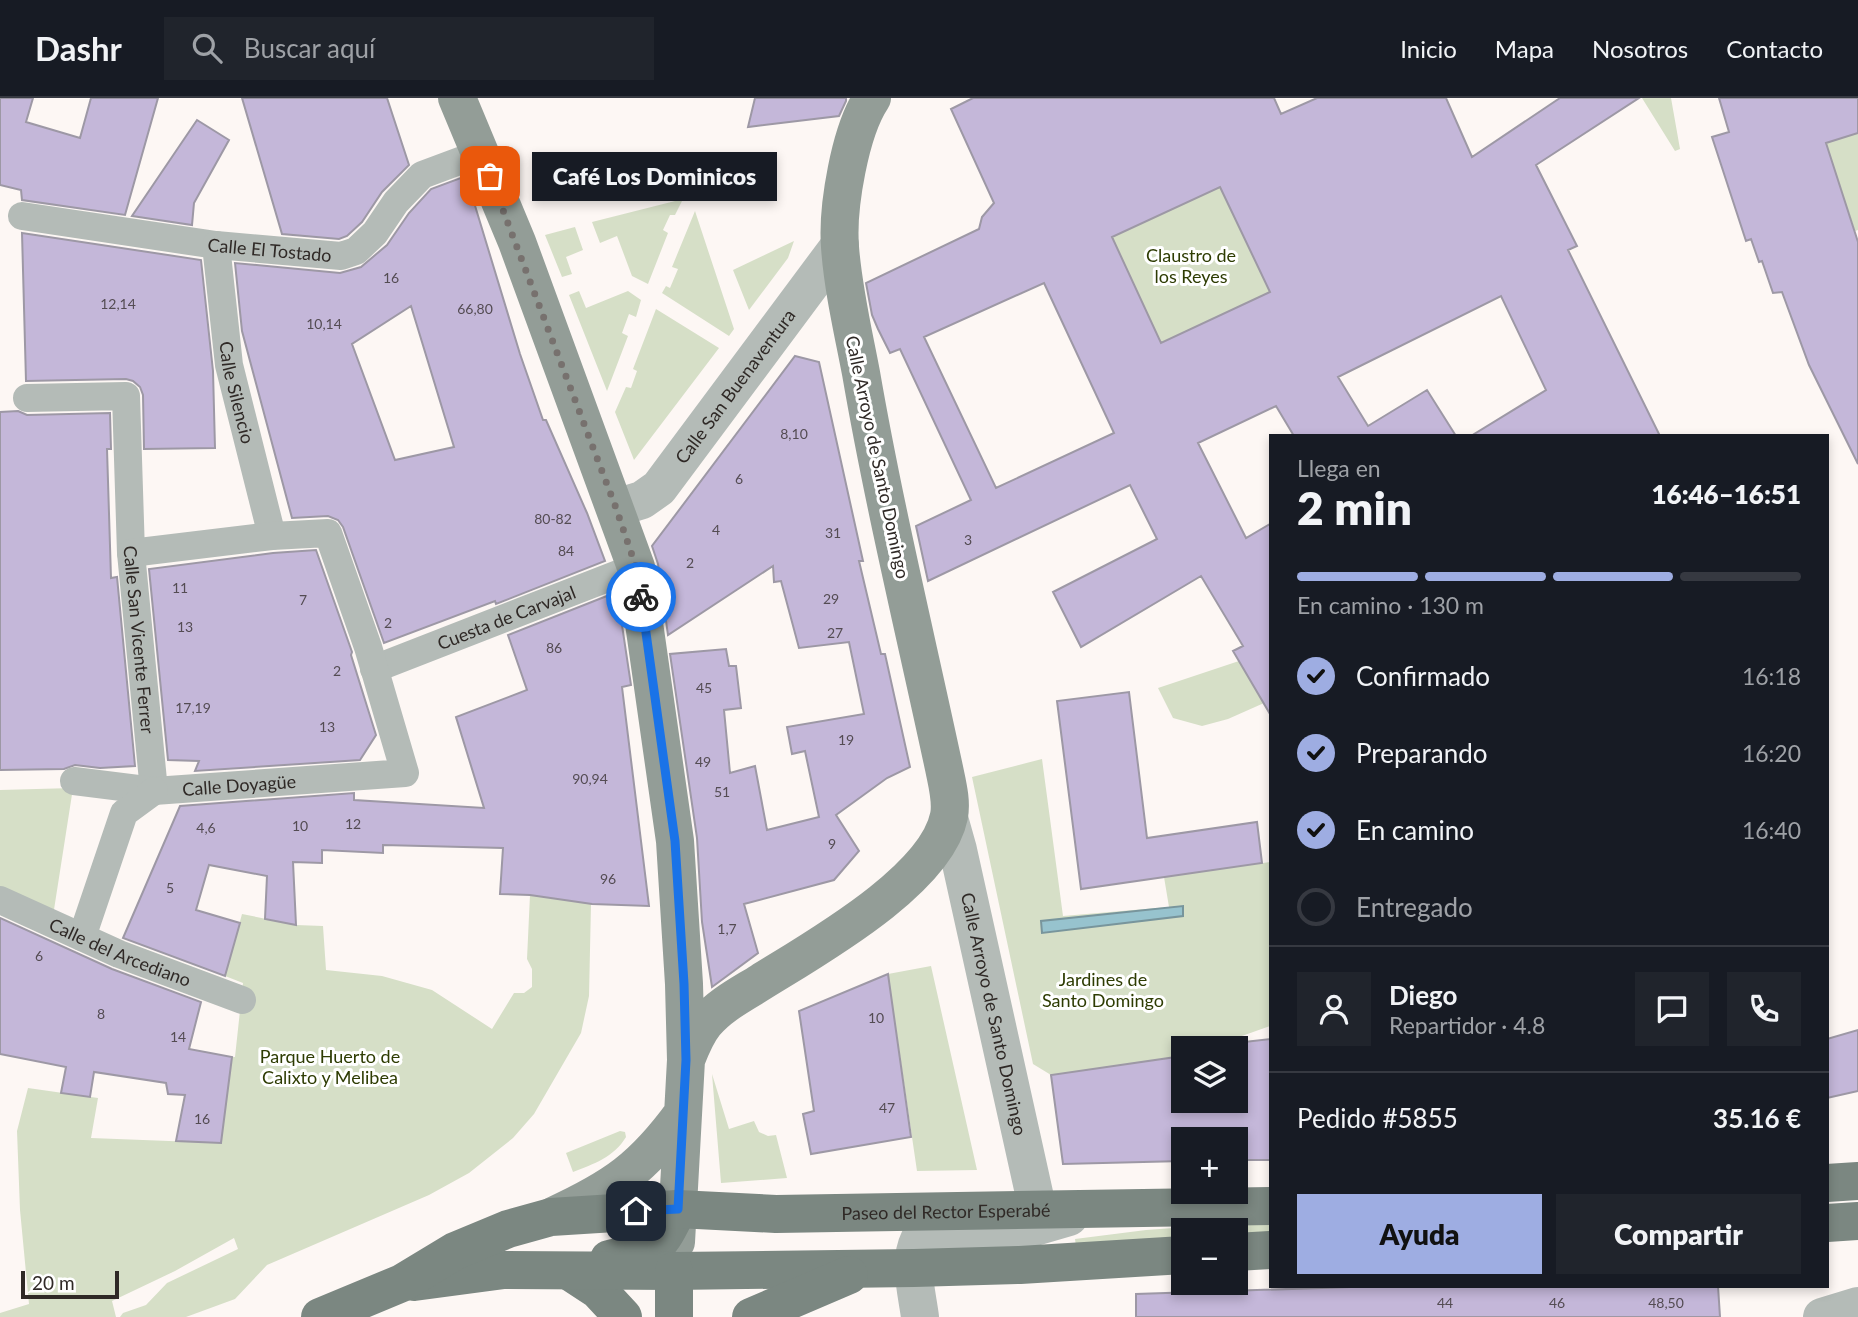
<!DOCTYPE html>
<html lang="es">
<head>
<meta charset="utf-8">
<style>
	body { margin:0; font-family:Lato,sans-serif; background:#20242c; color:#f1f3f6; height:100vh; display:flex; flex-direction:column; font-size:26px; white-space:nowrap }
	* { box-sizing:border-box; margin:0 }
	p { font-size:23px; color:#9ea1a6 }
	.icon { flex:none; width:38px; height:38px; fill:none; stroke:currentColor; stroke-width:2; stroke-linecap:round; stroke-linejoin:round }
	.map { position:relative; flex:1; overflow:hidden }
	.panel { position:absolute; left:1269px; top:336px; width:560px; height:854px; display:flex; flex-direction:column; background:#171b24; border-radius:0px; box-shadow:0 4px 10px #0003 }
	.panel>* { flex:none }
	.controls { position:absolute; left:1171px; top:938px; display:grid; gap:14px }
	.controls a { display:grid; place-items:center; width:77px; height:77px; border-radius:0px; background:#171b24; box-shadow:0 4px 10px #0003; font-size:35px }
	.scale { position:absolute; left:21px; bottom:18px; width:98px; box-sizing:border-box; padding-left:7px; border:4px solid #2f2926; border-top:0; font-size:19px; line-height:24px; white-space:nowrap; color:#2f2926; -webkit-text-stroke:5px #fff; paint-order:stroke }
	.pin { position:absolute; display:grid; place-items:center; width:60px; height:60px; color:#fff; margin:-30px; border-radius:14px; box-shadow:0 4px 10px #0006 }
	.courier { position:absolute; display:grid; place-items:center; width:70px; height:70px; margin:-35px; border:5px solid #1a73e8; border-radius:50%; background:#fff; color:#222; box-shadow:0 2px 9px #0007 }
	.bubble { position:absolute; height:49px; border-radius:0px; background:#171b24; box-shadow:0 4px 10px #0003; font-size:23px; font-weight:800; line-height:49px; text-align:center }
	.summary em { font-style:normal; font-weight:800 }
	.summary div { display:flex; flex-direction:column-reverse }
	.summary { display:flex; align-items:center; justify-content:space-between; height:119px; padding:0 28px }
	h1 { font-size:46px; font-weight:800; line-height:52px }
	.bar { display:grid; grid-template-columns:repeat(4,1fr); gap:10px 7px; align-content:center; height:84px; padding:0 28px }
	.bar i { height:9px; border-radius:5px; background:#363941 }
	.bar .selected { background:#9eade2 }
	.bar p { grid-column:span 4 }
	.line { display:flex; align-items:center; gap:18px; padding:0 28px; border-top:2px solid #363941 }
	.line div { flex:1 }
	.round { display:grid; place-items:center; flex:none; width:74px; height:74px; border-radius:0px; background:#20242c }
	ol { padding:0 28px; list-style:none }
	li { display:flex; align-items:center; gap:21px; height:77px }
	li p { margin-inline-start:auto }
	li .icon { padding:7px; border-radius:50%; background:#9eade2; color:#111; stroke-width:4 }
	li:last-child { color:#9ea1a6 }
	li i { width:38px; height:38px; border:4px solid #363941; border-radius:50% }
	.primary-button { display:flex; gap:14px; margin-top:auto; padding:14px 28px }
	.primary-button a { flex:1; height:80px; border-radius:0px; background:#9eade2; color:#111; font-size:28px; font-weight:800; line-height:80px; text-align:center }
	.primary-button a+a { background:#20242c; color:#f1f3f6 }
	header { display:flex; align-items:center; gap:42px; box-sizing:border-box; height:98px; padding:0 35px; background:#171b24; border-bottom:2px solid #363941 }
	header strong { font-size:33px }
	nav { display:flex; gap:38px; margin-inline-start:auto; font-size:24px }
	.search { width:490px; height:63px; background:#20242c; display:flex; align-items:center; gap:18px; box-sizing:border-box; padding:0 24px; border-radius:0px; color:#9ea1a6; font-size:26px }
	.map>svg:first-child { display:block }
</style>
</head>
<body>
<header>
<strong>Dashr</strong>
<div class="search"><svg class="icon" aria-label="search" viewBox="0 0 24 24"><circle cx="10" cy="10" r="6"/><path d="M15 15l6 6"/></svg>Buscar aquí</div>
<nav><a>Inicio</a><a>Mapa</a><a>Nosotros</a><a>Contacto</a></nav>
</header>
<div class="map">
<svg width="1858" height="1219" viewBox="0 0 1858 1219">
	<rect width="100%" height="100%" fill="#fdf7f4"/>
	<path fill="#d6dfc7" d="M1642 0H1671L1680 51 1675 53Z
		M1858 35V132L1855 133 1826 45Z
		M1220 89 1270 194 1161 245 1112 139Z
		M683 101 675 117H670L663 132 668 135 648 186 632 178 617 138 600 145 592 124Z
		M695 113 734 231 729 238 662 195 666 188 670 190 678 171 672 169Z
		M575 129 583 152 566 159 572 176 562 179 545 137Z
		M794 143 788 160 749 212 733 172Z
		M579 193 586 210 628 193 641 202 636 219 629 216 622 235 628 238 607 293 569 197Z
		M656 211 719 250 634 362 615 314 626 289 631 290 637 273 633 271Z
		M1239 563 1264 605 1228 621 1202 628 1173 620 1158 590Z
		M1042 661 1063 818 1169 809 1164 779 1270 764V928L1225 944 1227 950H1183V958L1051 977 1033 966 972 679Z
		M73 690 53 818 0 791V692Z
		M530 797 591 806 589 898 581 935 534 1016 513 1040 469 1075 429 1097 267 1167 235 1201 186 1219H120L123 1215 146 1207 167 1185 238 1151 234 1140 175 1173 112 1203 116 1219H0V1215L29 1206 20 1112 17 1033 28 990 98 1000 91 1040 221 1045 232 959H235L243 885 225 878 242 816 296 827 323 828 326 872 382 878 432 892 492 931 514 895H524L532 889V871L527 861Z
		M931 868 977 1072 917 1073 888 876Z
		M712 976 729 1031 754 1023 759 1034 768 1038 776 1037 787 1080 721 1085Z
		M620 1033 625 1034 626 1039C614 1059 594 1066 573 1074L566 1055Z
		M1270 1123V1134L1236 1136V1132H1183V1141L1076 1148 1075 1141 1146 1132Z"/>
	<path fill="#97c3ce" stroke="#78959c" stroke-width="2" d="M1183 808V818L1042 835 1041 823Z"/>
	<path fill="#c4b7d9" stroke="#9d98a5" stroke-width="2" fill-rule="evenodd" d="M0 0H33L26 24 80 40 91 0H158L125 117 22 102 21 92 0 87Z
		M242 0H387L409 67 382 94 362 124 347 138 339 141 282 136Z
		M755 0H846V3L839 18 748 29Z
		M973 0H1274L1281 16 1317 0H1446L1472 59 1560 0H1639L1536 67 1577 148 1568 152 1660 338H1471L1546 292 1501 198 1338 279 1368 328 1427 292 1456 338H1294L1276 308 1198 345 1246 440 1270 426V616L1233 553 1243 548 1201 478 1081 549 1053 494 1157 441 1130 387 928 483 916 428 971 402 900 251 890 255 878 231 872 217 866 185 979 131 982 119 994 105 951 11ZM1220 89 1270 194 1161 245 1112 139ZM1044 185 1114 335 996 390 924 239Z
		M1719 0H1858V35L1826 45 1858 144V366L1809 267 1782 194 1773 195 1762 163 1759 164 1751 141 1746 143 1712 39 1729 34Z
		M197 22 229 42 194 105 192 127 132 118Z
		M466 78 520 256 543 322H546L587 415 605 463 496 506 495 503 384 545 343 429 338 422 328 418 292 420 242 233 235 165 340 175 361 169 387 147 409 115 431 91ZM411 208 454 349 395 362 352 246Z
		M22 135 201 162 213 273 215 350 144 351 143 297 140 289 133 283 126 281 26 283Z
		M795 258 819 264 863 463H859L881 556H885L910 669 887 680 836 717 859 753 834 782 744 806 758 855 712 889 702 824 697 740 670 556 726 551 729 568H736L741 610 724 612 730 675 755 668 767 732 819 719 805 653 792 656 787 629 864 616 849 544 799 550 781 483 774 484 773 468 668 537 658 466 652 448Z
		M18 313 27 317 110 315 111 351H107L111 480 117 479 135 668 100 670 75 667 64 671 0 672V314Z
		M316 452 352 554 351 557 376 637 360 662 195 673 199 663 168 662 149 471 273 455Z
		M617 494 631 587 622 589 649 808 592 806 530 797 500 796 503 750 383 747V755L322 752V765L293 764 296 827 265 821 267 778 209 767 196 812 240 825 225 878 123 840 180 708 354 695V702L484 710 456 619 527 592 508 537Z
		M1129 594 1147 740 1257 724 1262 765 1081 791 1057 603Z
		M0 820 112 871 201 904 189 951 232 959 221 1045 176 1043 185 997 168 996 166 985 94 974 90 999 61 995 66 969 0 956Z
		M888 876 911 1039 811 1056 803 1016 814 1013 799 913Z
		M1858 932V993L1827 1000V941Z
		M1270 941V1062H1236V1041H1183V1063L1063 1066 1051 977 1183 958V1003H1236V945Z
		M1381 1188H1718L1720 1219H1136V1196Z"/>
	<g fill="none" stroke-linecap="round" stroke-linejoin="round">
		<g stroke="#b4bbb7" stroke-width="28">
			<path id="s1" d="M22 118 216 147 341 158 356 153 375 135 396 104 422 77 481 55"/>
			<path id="s2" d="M216 147 229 267 272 438"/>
			<path id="s3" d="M27 300 126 298 131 455 154 693"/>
			<path id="s4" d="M374 571 636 469"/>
			<path id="s5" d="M74 683 154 693 405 675 368 549 328 435 272 438 131 455"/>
			<path id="s6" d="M0 802 119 856 242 902"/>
			<path d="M82 839 124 715 154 693"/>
		</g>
		<g stroke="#b4bbb7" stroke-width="38">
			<path id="s7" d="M616 410 642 402 659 390 840 147"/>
			<path id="s8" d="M949 720 958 752 1038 1113"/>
			<path d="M920 1219C917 1195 908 1164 919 1142L931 1137 1021 1133 1069 1119"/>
			<path d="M1822 1219 1858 1208"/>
		</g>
		<path stroke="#939d97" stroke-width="38" d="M457 0 517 144 636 469 675 743 684 886 686 962 676 1144
			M686 962C691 949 696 936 705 925 720 907 742 896 761 884 814 851 936 783 949 718 952 703 947 685 944 670 916 539 884 408 861 275 853 233 843 191 840 149 837 109 850 33 872 0
			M553 1118C614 1090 643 1070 683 1015"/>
		<g stroke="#7b8781" stroke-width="38">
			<path d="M1827 1085 1858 1083"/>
			<path d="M1827 1125 1858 1123"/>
			<path d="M1236 1154 1270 1152"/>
			<path d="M609 1161C657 1151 656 1156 678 1111"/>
			<path d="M569 1173 598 1192 623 1219"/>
			<path d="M414 1184 504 1172 674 1173 914 1170 1020 1167 1183 1157"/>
			<path id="s9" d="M320 1219 402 1185 455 1153 508 1131 551 1119 678 1111 776 1116 1270 1108"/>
			<path d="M674 1219V1173"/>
			<path d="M751 1219 849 1177"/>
		</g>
	</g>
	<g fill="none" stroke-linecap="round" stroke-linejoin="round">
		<path stroke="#77716e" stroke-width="7" stroke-dasharray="0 12.6" d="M490 78 616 410 636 469 641 499"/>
		<path stroke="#1a73e8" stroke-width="9" d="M636 1113 678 1111 686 962 684 886 675 743 641 499"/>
	</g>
	<g text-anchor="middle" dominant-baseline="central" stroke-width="6" stroke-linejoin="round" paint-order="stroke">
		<g font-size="14" fill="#544c53">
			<text x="391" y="179">16</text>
			<text x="118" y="205">12,14</text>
			<text x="475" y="210">66,80</text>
			<text x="324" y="225">10,14</text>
			<text x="794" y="335">8,10</text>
			<text x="739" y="380">6</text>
			<text x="553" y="420">80-82</text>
			<text x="716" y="431">4</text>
			<text x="833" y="434">31</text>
			<text x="968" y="441">3</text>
			<text x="566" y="452">84</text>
			<text x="690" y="464">2</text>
			<text x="180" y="489">11</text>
			<text x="831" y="500">29</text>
			<text x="303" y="501">7</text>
			<text x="388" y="524">2</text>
			<text x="185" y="528">13</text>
			<text x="835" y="534">27</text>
			<text x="554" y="549">86</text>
			<text x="337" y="572">2</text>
			<text x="704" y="589">45</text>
			<text x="193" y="609">17,19</text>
			<text x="327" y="628">13</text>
			<text x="846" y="641">19</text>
			<text x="703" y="663">49</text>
			<text x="590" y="680">90,94</text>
			<text x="722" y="693">51</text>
			<text x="353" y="725">12</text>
			<text x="300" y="727">10</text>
			<text x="206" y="729">4,6</text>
			<text x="832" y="745">9</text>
			<text x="608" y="780">96</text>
			<text x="170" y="789">5</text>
			<text x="727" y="830">1,7</text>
			<text x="39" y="857">6</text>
			<text x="101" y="915">8</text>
			<text x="876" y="919">10</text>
			<text x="178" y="938">14</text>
			<text x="887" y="1009">47</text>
			<text x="202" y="1020">16</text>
			<text x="1445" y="1204">44</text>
			<text x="1557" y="1204">46</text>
			<text x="1666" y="1204">48,50</text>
		</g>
		<g font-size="18" fill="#2f2926" stroke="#fff">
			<text stroke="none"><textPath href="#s1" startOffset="250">Calle El Tostado</textPath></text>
			<text stroke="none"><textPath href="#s7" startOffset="175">Calle San Buenaventura</textPath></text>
			<text stroke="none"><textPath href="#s2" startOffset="149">Calle Silencio</textPath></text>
			<text transform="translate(878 359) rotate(78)">Calle Arroyo de Santo Domingo</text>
			<text stroke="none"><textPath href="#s4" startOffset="142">Cuesta de Carvajal</textPath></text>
			<text stroke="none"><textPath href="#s3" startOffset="343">Calle San Vicente Ferrer</textPath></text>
			<text stroke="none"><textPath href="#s5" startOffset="166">Calle Doyagüe</textPath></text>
			<text stroke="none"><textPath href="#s6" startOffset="131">Calle del Arcediano</textPath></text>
			<text stroke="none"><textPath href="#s8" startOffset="201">Calle Arroyo de Santo Domingo</textPath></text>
			<text stroke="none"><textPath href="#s9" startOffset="648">Paseo del Rector Esperabé</textPath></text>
		</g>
		<g font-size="18" fill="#2e3c03" stroke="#fff">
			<text x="1191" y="157">Claustro de<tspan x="1191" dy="21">los Reyes</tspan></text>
			<text x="1103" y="881">Jardines de<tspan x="1103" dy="21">Santo Domingo</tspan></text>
			<text x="330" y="958">Parque Huerto de<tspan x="330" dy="21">Calixto y Melibea</tspan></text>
		</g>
	</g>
</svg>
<div class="controls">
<a><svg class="icon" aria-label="layers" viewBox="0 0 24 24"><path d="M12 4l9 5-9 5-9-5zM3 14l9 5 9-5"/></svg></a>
<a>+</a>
<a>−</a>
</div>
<div class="scale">20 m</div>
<div class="pin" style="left:490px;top:78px;background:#ea580c"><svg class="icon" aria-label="bag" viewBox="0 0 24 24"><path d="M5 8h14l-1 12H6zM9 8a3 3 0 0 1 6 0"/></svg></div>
<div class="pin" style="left:636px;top:1113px;background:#1f2937"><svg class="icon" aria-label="home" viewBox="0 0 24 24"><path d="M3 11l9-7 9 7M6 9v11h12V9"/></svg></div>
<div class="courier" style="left:641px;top:499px"><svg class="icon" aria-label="bike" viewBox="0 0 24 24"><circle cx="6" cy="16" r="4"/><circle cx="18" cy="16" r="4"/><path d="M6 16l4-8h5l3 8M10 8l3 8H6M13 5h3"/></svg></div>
<div class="bubble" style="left:532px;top:54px;width:245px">Café Los Dominicos</div>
<section class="panel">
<div class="summary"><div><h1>2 min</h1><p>Llega en</p></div><em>16:46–16:51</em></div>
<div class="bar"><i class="selected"></i><i class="selected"></i><i class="selected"></i><i></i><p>En camino · 130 m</p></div>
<ol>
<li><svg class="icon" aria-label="check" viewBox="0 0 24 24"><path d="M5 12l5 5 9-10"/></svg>Confirmado<p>16:18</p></li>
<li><svg class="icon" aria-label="check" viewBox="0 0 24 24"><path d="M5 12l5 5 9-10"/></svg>Preparando<p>16:20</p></li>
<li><svg class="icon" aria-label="check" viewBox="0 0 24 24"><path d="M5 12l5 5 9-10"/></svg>En camino<p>16:40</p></li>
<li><i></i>Entregado</li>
</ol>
<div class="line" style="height:126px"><a class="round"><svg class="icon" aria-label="person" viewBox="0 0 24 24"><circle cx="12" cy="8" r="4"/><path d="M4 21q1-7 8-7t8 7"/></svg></a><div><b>Diego</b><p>Repartidor · 4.8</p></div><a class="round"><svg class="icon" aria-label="chat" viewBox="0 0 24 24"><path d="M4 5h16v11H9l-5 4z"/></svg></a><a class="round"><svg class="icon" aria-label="phone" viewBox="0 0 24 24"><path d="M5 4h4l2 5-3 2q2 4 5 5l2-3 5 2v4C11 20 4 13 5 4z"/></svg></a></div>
<div class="line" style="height:91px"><div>Pedido #5855</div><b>35.16 €</b></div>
<div class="primary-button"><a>Ayuda</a><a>Compartir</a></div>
</section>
</div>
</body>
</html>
